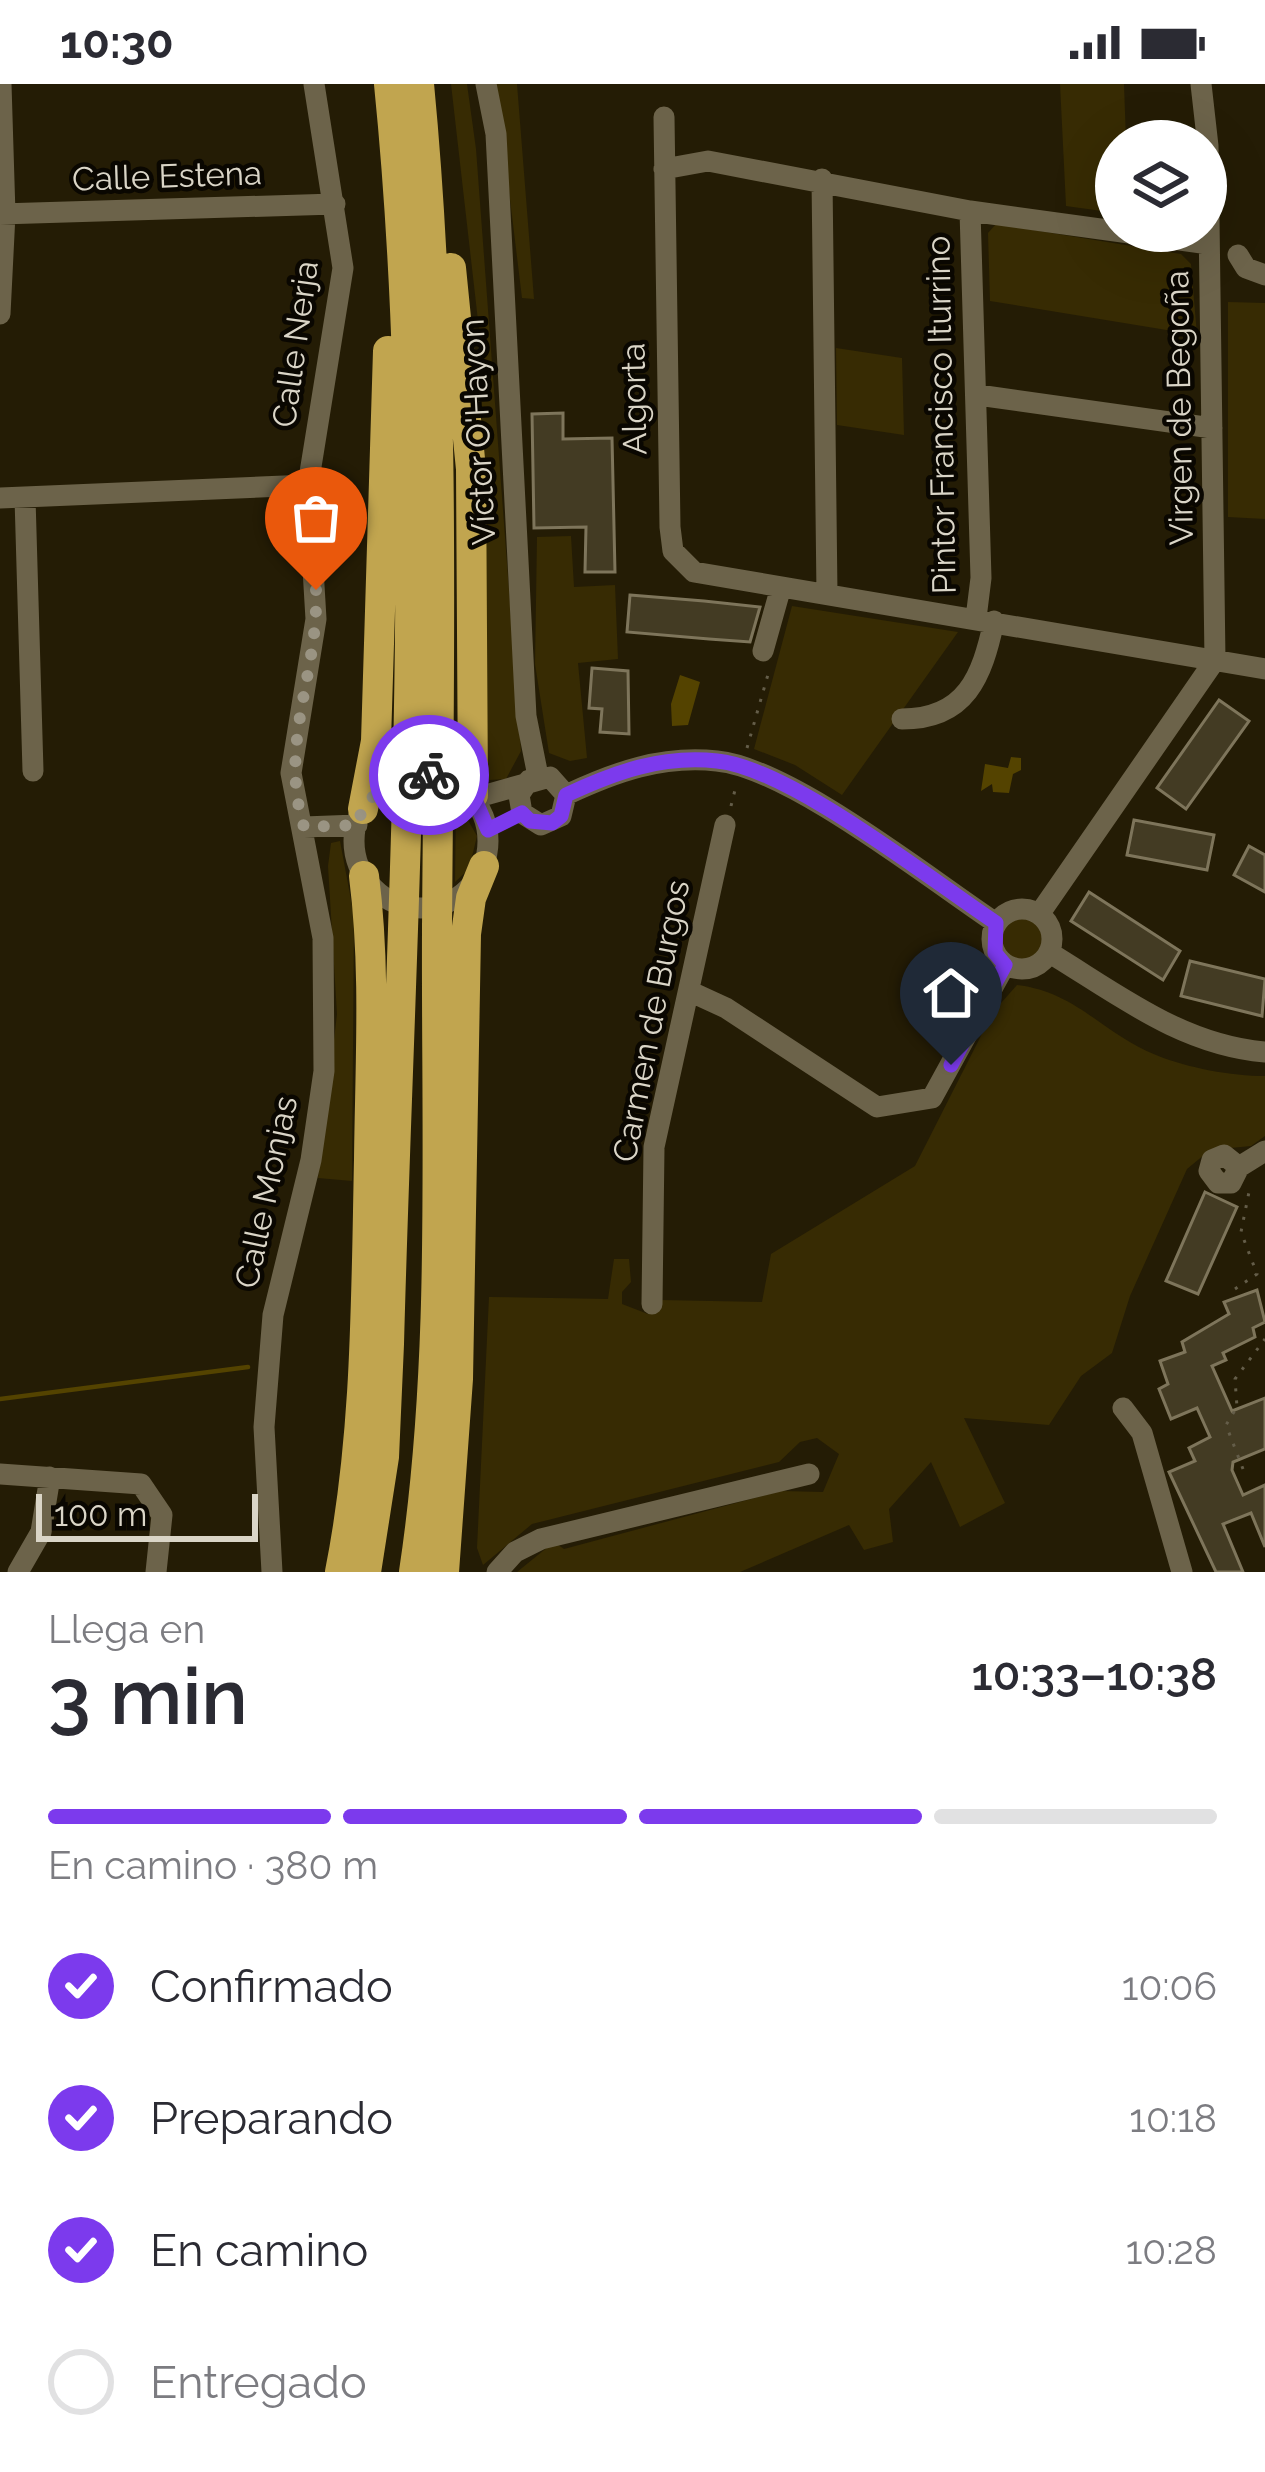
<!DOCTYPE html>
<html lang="es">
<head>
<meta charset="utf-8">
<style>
	body { margin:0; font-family:Raleway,sans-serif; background:#f7f7f7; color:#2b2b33; height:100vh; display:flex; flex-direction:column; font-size:45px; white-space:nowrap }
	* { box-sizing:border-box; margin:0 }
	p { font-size:39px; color:#7c7c81 }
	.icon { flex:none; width:66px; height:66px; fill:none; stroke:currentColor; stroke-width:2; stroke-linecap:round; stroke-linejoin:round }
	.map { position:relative; height:1488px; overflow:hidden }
	.details { display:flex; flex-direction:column; background:#fff; flex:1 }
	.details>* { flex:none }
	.tools { position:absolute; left:1095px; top:36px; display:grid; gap:24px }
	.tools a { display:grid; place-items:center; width:132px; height:132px; border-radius:50%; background:#fff; box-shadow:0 12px 48px #0002; font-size:60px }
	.scale { position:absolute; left:36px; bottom:30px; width:222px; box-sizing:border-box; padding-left:12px; border:6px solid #dad5c7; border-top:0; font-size:33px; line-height:42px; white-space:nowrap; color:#dad5c7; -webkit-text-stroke:9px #0a0701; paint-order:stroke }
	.pin { position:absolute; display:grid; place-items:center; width:102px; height:102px; color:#fff; margin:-123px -51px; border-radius:50% 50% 50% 0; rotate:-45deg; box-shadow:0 0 12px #0007 }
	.pin .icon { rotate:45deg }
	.courier { position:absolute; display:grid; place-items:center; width:120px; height:120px; margin:-60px; border:9px solid #7c3aed; border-radius:50%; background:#fff; color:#222; box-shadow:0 3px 15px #0007 }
	.head em { font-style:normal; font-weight:600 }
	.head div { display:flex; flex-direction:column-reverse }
	.head { display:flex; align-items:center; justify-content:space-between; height:204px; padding:0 48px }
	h1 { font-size:78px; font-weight:600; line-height:90px }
	.bar { display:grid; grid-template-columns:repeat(4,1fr); gap:18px 12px; align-content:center; height:144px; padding:0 48px }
	.bar i { height:15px; border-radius:9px; background:#e1e1e2 }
	.bar .on { background:#7c3aed }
	.bar p { grid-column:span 4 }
	ol { padding:0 48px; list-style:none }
	li { display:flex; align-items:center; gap:36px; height:132px }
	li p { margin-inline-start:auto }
	li .icon { padding:12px; border-radius:50%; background:#7c3aed; color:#fff; stroke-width:4 }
	li:last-child { color:#7c7c81 }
	li i { width:66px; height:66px; border:6px solid #e1e1e2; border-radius:50% }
	.status { display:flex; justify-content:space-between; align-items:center; height:84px; padding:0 60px; background:#fff; direction:ltr }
	.status svg { height:33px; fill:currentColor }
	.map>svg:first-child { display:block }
</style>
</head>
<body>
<div class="status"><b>10:30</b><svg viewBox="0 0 49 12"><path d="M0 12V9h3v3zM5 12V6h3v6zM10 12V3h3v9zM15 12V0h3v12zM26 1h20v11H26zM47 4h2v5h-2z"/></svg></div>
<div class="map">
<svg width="1265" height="1488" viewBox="0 0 1265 1488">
	<rect width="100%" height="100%" fill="#241c05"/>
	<path fill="#372b03" d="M451 0H467L476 65 521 667 506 695 489 696 485 686 481 263Z
		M496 0H517L534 215 522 214Z
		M1060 0H1124L1126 57H1116V129L1066 122Z
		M996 140 1181 170 1191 180 1197 251 990 217 988 149Z
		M1228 218 1265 219V435L1228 433Z
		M836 264 902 274 904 351 837 341Z
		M571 452 574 503 615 501 618 575 578 579 587 674 570 677 549 669 535 580 537 453Z
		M792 522 958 548 842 711 795 681 754 665Z
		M456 715 477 752 469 785 455 798Z
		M340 757 354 832 352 1097 318 1094 337 930 328 782 331 759Z
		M998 856a23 23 0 1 1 46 0a23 23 0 1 1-46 0Z
		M1017 901C1077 908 1103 950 1156 971 1188 984 1231 992 1265 992V1052L1251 1062 1210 1066 1187 1085 1130 1212 1112 1269 1081 1292 1049 1341 964 1334 1005 1419 960 1443 931 1378 889 1425 893 1458 864 1466 849 1441 740 1488H517L554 1458 564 1465 781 1407 823 1408 839 1370 817 1354 800 1358 779 1378 532 1440 483 1481 477 1464 489 1213 608 1215 614 1175H629L631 1198 622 1208V1220L648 1230 660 1216 762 1218 771 1170 915 1082 993 928Z"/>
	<path fill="#544300" d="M680 591 700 598 688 641 672 642 671 620Z
		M1011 673 1021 674V686L1013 690 1009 709 993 708 992 700 981 707 985 680 1008 684Z"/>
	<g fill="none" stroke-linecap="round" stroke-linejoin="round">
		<path stroke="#544300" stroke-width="4.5" d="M0 1315 248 1283"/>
	</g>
	<path fill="#433b23" stroke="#7e755b" stroke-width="3" d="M563 329V355L612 354 615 488H585L586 443 534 444 532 330Z
		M630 511 704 517 760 523 750 558 709 555 627 548Z
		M592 584 628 587 629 650 600 648 602 625 589 624Z
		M1219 616 1249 637 1186 725 1157 704Z
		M1134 736 1214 751 1207 786 1127 771Z
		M1249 762 1265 771V808L1234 791Z
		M1089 808 1180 867 1163 896 1071 837Z
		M1190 877 1265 895 1262 932 1181 912Z
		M1205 1108 1237 1123 1198 1210 1166 1197Z
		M1257 1206 1265 1238 1253 1244 1255 1253 1223 1269 1226 1276 1212 1282 1232 1327 1265 1314V1365L1233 1378 1232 1386 1243 1411 1265 1401V1463L1251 1429 1223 1440 1243 1488H1216L1169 1388 1195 1377 1189 1364 1210 1353 1197 1324 1171 1335 1159 1305 1168 1300 1160 1277 1185 1268 1182 1258 1229 1230 1224 1218Z"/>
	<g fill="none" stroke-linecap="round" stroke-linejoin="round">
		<path stroke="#645d49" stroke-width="3" stroke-dasharray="3 9" stroke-linecap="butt" d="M747 664 769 587
			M731 722 736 702
			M1235 1205 1257 1190 1241 1148 1250 1103
			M1243 1385 1226 1341 1237 1323 1235 1295 1265 1255"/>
		<path stroke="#6c634a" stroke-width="21" d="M486 0 496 50 526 632 538 692
			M1201 0 1208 62 1215 576
			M664 33 670 443 673 467 694 488 1265 585
			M664 85 708 77 970 127 1209 160
			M822 95 827 510
			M970 127 981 494 976 534
			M0 130 335 120
			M1238 171 1246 184 1265 191
			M0 230 5 130 1 0
			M978 311 1212 344
			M0 414 308 401
			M25 414 33 687
			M763 567 781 503
			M902 635C966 635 982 593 994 537
			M354 757a67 67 0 1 1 134 0a67 67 0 1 1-134 0Z
			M566 711C615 688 662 671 717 677 790 684 931 796 996 839
			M475 714 550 693 566 711 561 732 541 741 522 729 519 711 529 696
			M304 743 357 741
			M992 855a30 30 0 1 1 60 0a30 30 0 1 1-60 0Z
			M1040 829 1215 576
			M1050 869C1119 911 1182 961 1265 968
			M689 907 726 924 877 1023 932 1014 1005 881
			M1239 1083 1224 1071 1212 1076 1209 1087 1218 1099H1231L1239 1083 1265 1067
			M652 1220 654 1063 725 741
			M1123 1324 1142 1349 1182 1488
			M0 1390 141 1400 162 1431 156 1488
			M18 1488 41 1448 50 1393
			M272 1488 264 1343 273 1231 311 1076 324 987 323 854 291 689 316 535 308 401 343 184 314 0
			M497 1488 515 1468 541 1455 809 1390"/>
		<path stroke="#c1a54f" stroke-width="30" d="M451 184 471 385 473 711
			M363 725 376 657 388 267
			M340 1488C367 1352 366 1214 369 1076 370 981 376 886 364 792
			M366 1488 384 1373 389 1260C400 841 431 417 389 0
			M414 1488C446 1276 436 1058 437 844 439 562 446 281 419 0
			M444 1488 458 1295 466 850 471 814 484 782"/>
	</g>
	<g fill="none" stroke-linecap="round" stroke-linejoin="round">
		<path stroke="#9a9483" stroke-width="12" stroke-dasharray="0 21.6" d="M316 506C319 590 278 659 304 743L356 741C369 708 393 689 429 691"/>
		<path stroke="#7c3aed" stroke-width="15" d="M429 691 473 711 488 746 522 729 530 737 552 739 561 732 566 711C615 688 662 671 717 677 790 684 931 796 996 839L995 869 1005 881 951 981"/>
	</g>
	<g text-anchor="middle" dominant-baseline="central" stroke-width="9" stroke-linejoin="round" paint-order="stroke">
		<g font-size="33" fill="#dad5c7" stroke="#0a0701">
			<text transform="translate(167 92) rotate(-2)">Calle Estena</text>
			<text transform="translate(295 260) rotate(-82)">Calle Nerja</text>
			<text transform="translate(634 315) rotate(-91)">Algorta</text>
			<text transform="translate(1179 324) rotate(-91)">Virgen de Begoña</text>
			<text transform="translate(941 331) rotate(-91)">Pintor Francisco Iturrino</text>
			<text transform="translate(478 348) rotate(-93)">Víctor O'Hayon</text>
			<text transform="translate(651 937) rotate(-79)">Carmen de Burgos</text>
			<text transform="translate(266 1108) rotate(-78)">Calle Monjas</text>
		</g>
	</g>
</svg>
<div class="tools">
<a><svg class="icon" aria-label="layers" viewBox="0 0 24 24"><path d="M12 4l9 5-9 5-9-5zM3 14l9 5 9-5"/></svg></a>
</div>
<div class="scale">100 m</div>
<div class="pin" style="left:316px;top:506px;background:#ea580c"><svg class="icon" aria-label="bag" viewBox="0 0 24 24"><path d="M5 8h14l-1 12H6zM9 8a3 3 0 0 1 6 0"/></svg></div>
<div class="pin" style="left:951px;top:981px;background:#1f2937"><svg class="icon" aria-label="home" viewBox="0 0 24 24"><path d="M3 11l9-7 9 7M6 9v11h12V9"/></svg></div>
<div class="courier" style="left:429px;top:691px"><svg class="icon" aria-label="bike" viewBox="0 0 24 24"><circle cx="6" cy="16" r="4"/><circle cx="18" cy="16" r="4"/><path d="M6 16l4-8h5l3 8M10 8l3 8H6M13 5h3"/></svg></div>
</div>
<section class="details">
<div class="head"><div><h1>3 min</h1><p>Llega en</p></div><em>10:33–10:38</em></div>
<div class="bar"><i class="on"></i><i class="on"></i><i class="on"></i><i></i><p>En camino · 380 m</p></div>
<ol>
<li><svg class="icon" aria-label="check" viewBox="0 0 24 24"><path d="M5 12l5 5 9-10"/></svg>Confirmado<p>10:06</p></li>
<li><svg class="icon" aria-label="check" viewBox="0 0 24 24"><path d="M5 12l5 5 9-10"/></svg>Preparando<p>10:18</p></li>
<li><svg class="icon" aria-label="check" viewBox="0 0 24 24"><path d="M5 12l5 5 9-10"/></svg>En camino<p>10:28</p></li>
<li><i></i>Entregado</li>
</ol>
</section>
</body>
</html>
